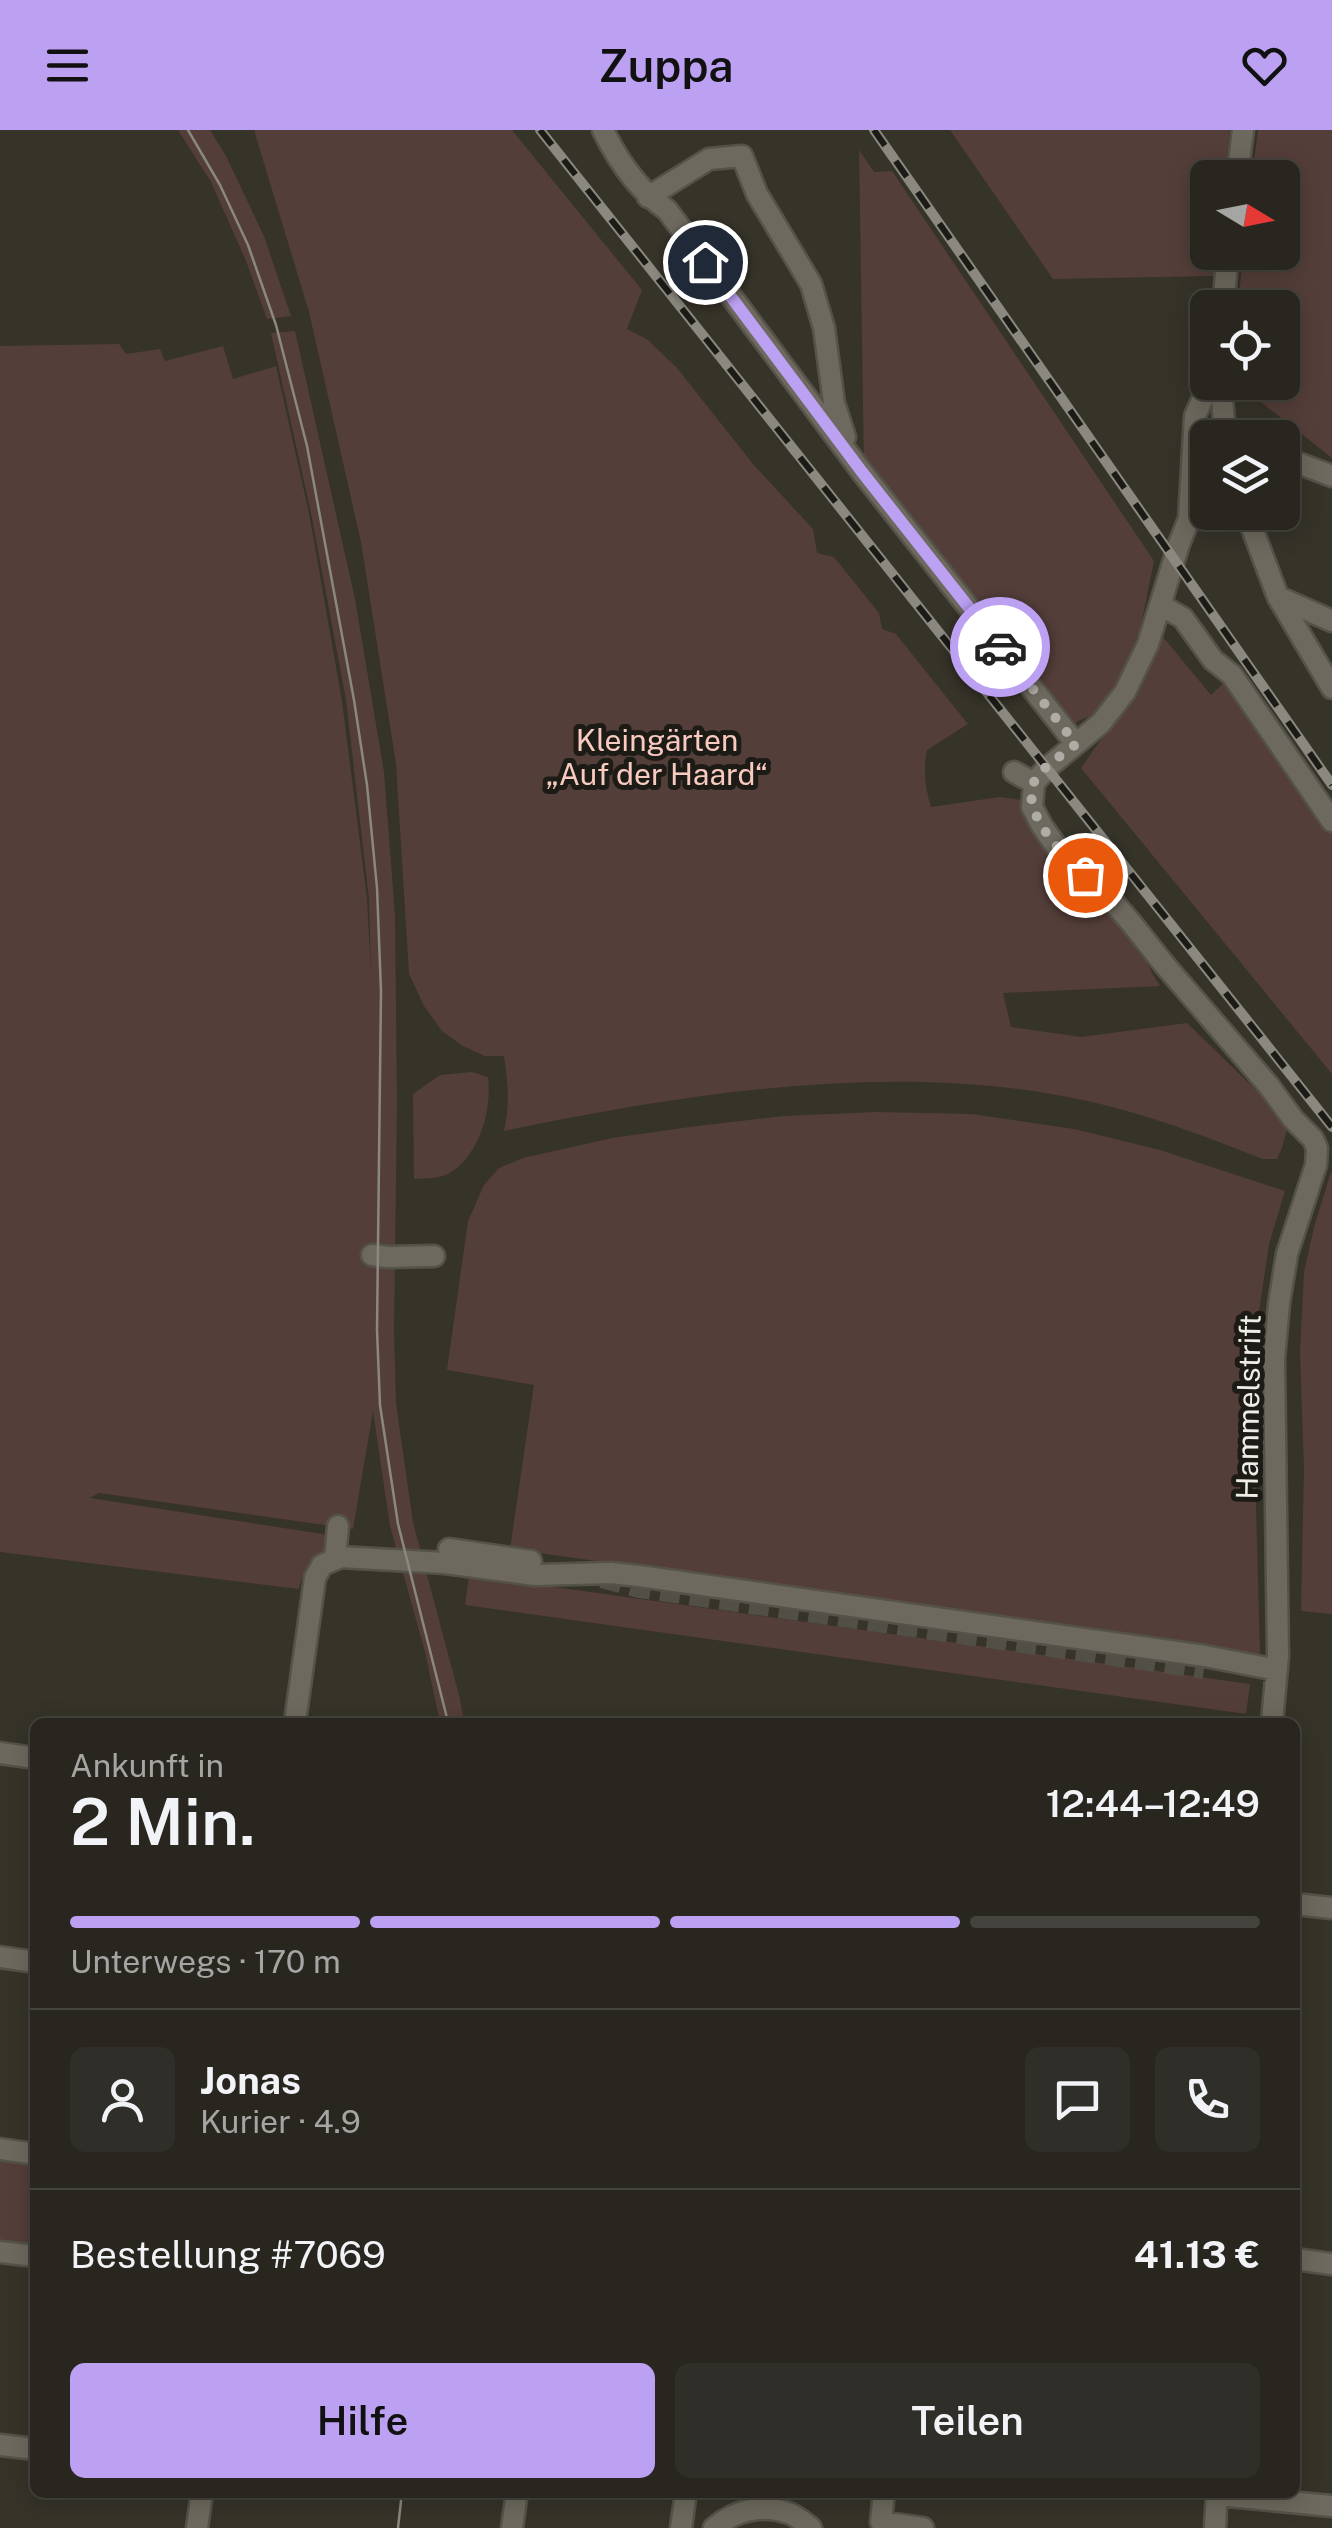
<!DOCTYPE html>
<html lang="de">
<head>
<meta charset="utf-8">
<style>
	body { margin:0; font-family:"Public Sans",sans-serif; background:#302e28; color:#f1f3f6; height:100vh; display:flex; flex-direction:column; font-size:38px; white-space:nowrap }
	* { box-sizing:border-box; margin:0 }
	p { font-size:32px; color:#a5a5a4 }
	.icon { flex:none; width:55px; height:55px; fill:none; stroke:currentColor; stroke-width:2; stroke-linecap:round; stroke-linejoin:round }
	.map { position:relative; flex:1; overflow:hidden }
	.side { position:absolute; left:30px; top:1588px; width:1270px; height:780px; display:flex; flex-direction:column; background:#28261f; border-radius:15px; box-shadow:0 5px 25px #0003,0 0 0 2px #44433d }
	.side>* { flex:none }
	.needle { width:65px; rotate:100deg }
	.tools { position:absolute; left:1190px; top:30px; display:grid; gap:20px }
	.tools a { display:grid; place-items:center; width:110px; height:110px; border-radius:15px; background:#28261f; box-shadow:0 5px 25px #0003,0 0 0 2px #44433d; font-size:50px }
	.pin { position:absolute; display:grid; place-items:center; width:85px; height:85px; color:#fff; margin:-42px; border:5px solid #fff; border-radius:50%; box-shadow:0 2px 10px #0007 }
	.courier { position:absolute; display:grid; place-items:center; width:100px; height:100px; margin:-50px; border:8px solid #bca0f2; border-radius:50%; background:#fff; color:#222; box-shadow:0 2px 12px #0007 }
	.overview em { font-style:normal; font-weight:600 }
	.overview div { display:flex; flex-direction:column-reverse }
	.overview { display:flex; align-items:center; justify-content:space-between; height:170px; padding:0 40px }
	h1 { font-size:65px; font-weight:600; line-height:75px }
	.bar { display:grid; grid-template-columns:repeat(4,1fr); gap:15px 10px; align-content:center; height:120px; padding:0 40px }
	.bar i { height:12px; border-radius:8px; background:#44433d }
	.bar .selected { background:#bca0f2 }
	.bar p { grid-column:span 4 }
	.line { display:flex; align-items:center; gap:25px; padding:0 40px; border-top:2px solid #44433d }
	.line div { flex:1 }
	.round { display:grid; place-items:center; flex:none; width:105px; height:105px; border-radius:15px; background:#302e28 }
	.primary-button { display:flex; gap:20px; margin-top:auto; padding:20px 40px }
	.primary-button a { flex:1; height:115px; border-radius:15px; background:#bca0f2; color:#111; font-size:40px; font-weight:600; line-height:115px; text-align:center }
	.primary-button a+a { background:#302e28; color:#f1f3f6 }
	header { display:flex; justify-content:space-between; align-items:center; height:130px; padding:0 40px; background:#bca0f2; color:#111; font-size:45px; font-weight:600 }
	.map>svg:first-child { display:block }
</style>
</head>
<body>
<header><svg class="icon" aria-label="menu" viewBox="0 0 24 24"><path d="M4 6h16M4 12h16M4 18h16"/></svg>Zuppa<svg class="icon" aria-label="heart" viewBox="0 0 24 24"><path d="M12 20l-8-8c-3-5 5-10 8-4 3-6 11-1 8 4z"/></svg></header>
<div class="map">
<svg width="1332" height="2398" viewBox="0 0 1332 2398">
	<rect width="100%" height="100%" fill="#363329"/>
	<path fill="#543e39" d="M178 0H210L226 26 264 106 291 186 267 189 246 131 211 52Z
		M254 0H512L642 160 627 199 648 210 677 238 753 334 813 399 817 423 834 427 879 483 882 499 896 504 968 594 927 620C923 639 925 658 931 677L1000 667 1021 670C1034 699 1053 732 1078 753 1095 769 1108 776 1124 795 1139 813 1147 836 1160 856L1003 863 1011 897 1081 907 1187 893 1289 992 1282 1018 1277 1029H1263C1202 1005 1147 984 1083 970 897 930 687 963 504 1001 510 975 508 953 504 926H485L463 916 442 901 424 876 409 844 396 634 361 412 309 182Z
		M950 0H1230L1225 47 1208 48V122L1216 123 1214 146 1053 149Z
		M1258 0H1332V328L1238 254 1282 252V178L1238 177 1243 123 1282 122V48L1252 47Z
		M859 20 874 42 892 41 1154 431 1140 500 1111 568 1097 584 1080 590 1068 599 864 337Z
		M295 201 355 469 384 642 395 786 397 973 394 1201 396 1273 413 1392 460 1569 464 1592H440L425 1522 390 1396 373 1281 353 1399 99 1363 90 1368 329 1405 327 1419C310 1431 303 1439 299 1459L0 1422V216L119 214 126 224 160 219 165 231 223 216 233 249 276 236 309 383 342 571 367 768 371 847 369 769 346 570 311 383 271 203Z
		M1159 502 1211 565 1234 543 1332 677V944L1081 638 1120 582Z
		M472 942 488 947C492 978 481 1021 453 1041 442 1049 427 1048 414 1049L413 964 440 945Z
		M876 982 972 984 1074 999 1160 1020 1285 1061 1269 1114 1252 1229 1260 1524 510 1419 534 1255 447 1240 468 1091 484 1055 499 1038 523 1028 612 1008 697 996 783 986Z
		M1331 1042 1332 1043V1484L1301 1481 1304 1339 1300 1223 1304 1142 1314 1097Z
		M469 1445 1250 1554 1246 1584 465 1475Z
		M0 2027 35 2032V2119L0 2115Z"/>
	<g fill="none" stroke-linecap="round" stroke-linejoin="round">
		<path stroke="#524f46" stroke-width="20" stroke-dasharray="20 10" stroke-linecap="butt" d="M602 1448 639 1458 1204 1539"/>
		<g stroke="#545249" stroke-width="25">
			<path id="minor" d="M603 0C618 31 638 60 667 80L862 342 1076 614
				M1237 48 1243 0
				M648 67 709 29 742 26 757 64 811 154 824 198 834 273 845 307
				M1223 178 1228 122
				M1221 252 1225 308
				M1282 327 1332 346
				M1246 382 1278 467 1332 558
				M1278 467 1332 491
				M1162 476 1183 488 1213 530 1232 545 1332 691
				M1014 642 1034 653
				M1034 653 1032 677 1042 696 1063 726 1107 765 1133 795 1163 833 1269 956 1293 989 1313 1009 1317 1018 1316 1035 1287 1124 1279 1174 1274 1229 1278 1526 1272 1592
				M1034 653 1047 638 1101 593 1125 562 1148 514 1179 414 1189 389 1195 286 1210 252
				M372 1125 388 1127 434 1126
				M449 1419 531 1431
				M335 1428 338 1396
				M295 1592 315 1448 322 1435 341 1427 445 1433 535 1445 611 1443 639 1446 1205 1526 1277 1540
				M0 1623 35 1628
				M1295 1774 1332 1778
				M0 1827 35 1832
				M0 2019 35 2024
				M0 2122 35 2126
				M1295 2129 1332 2134
				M0 2315 35 2319
				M884 2362 881 2392 923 2398
				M1217 2365 1332 2376
				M197 2398 202 2362
				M512 2398 517 2362
				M681 2398 686 2362
				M714 2398C735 2380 764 2373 791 2384 798 2387 805 2393 811 2398
				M1215 2398 1217 2362"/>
		</g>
		<use href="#minor" stroke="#6d695e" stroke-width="20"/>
		<path stroke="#8a887f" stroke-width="2.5" d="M188 0 220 55 248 115 276 195 307 316 354 570 367 655 377 758 381 861 377 1200 380 1275 398 1394 448 1592
			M398 2398 402 2362"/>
		<g stroke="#8a887f" stroke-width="10">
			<path id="rail" d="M540 0 1332 997
				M874 0 1332 655"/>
		</g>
		<use href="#rail" stroke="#1c1b16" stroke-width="6" stroke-dasharray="19" stroke-linecap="butt"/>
	</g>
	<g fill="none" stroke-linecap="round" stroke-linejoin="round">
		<path stroke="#aeaca4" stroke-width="10" stroke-dasharray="0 18" d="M1000 517 1076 614C1063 625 1042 636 1034 652 1020 683 1064 726 1085 745"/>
		<path stroke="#bca0f2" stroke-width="12" d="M705 132 862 342 1000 517"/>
	</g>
	<g text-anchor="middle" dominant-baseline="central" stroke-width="10" stroke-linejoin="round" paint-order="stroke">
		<g font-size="30" fill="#f9cac0" stroke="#1c1b16">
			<text x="657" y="610">Kleingärten<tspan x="657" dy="34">„Auf der Haard“</tspan></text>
		</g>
		<g font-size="30" fill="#efede7" stroke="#1c1b16">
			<text transform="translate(1248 1277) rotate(-89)">Hammelstrift</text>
		</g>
	</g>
</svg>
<div class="tools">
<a><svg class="needle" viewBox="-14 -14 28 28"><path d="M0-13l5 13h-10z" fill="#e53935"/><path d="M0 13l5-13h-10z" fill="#a5a5a4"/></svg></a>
<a><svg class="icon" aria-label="locate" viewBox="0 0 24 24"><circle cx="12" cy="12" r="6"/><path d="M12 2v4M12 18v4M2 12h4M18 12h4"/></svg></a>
<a><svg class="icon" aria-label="layers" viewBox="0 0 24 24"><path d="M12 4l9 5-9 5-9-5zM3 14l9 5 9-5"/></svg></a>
</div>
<div class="pin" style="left:1085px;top:745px;background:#ea580c"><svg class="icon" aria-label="bag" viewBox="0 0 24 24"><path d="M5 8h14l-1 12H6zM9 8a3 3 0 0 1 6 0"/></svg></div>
<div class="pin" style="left:705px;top:132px;background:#1f2937"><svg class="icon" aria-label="home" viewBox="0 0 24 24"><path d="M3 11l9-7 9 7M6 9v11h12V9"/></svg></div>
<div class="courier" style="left:1000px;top:517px"><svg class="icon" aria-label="car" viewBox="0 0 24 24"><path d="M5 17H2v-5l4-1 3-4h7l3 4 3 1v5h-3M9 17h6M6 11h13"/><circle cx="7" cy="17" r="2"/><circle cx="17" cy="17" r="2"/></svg></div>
<section class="side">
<div class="overview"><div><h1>2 Min.</h1><p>Ankunft in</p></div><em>12:44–12:49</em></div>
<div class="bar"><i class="selected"></i><i class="selected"></i><i class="selected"></i><i></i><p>Unterwegs · 170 m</p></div>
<div class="line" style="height:180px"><a class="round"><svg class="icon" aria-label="person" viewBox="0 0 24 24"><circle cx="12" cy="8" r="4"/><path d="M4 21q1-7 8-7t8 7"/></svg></a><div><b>Jonas</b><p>Kurier · 4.9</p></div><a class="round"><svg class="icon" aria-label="chat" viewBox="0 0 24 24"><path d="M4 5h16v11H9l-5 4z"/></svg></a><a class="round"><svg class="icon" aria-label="phone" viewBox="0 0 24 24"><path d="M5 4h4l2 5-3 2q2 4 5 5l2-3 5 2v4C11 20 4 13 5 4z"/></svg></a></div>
<div class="line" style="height:130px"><div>Bestellung #7069</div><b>41.13 €</b></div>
<div class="primary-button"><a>Hilfe</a><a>Teilen</a></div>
</section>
</div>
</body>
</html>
